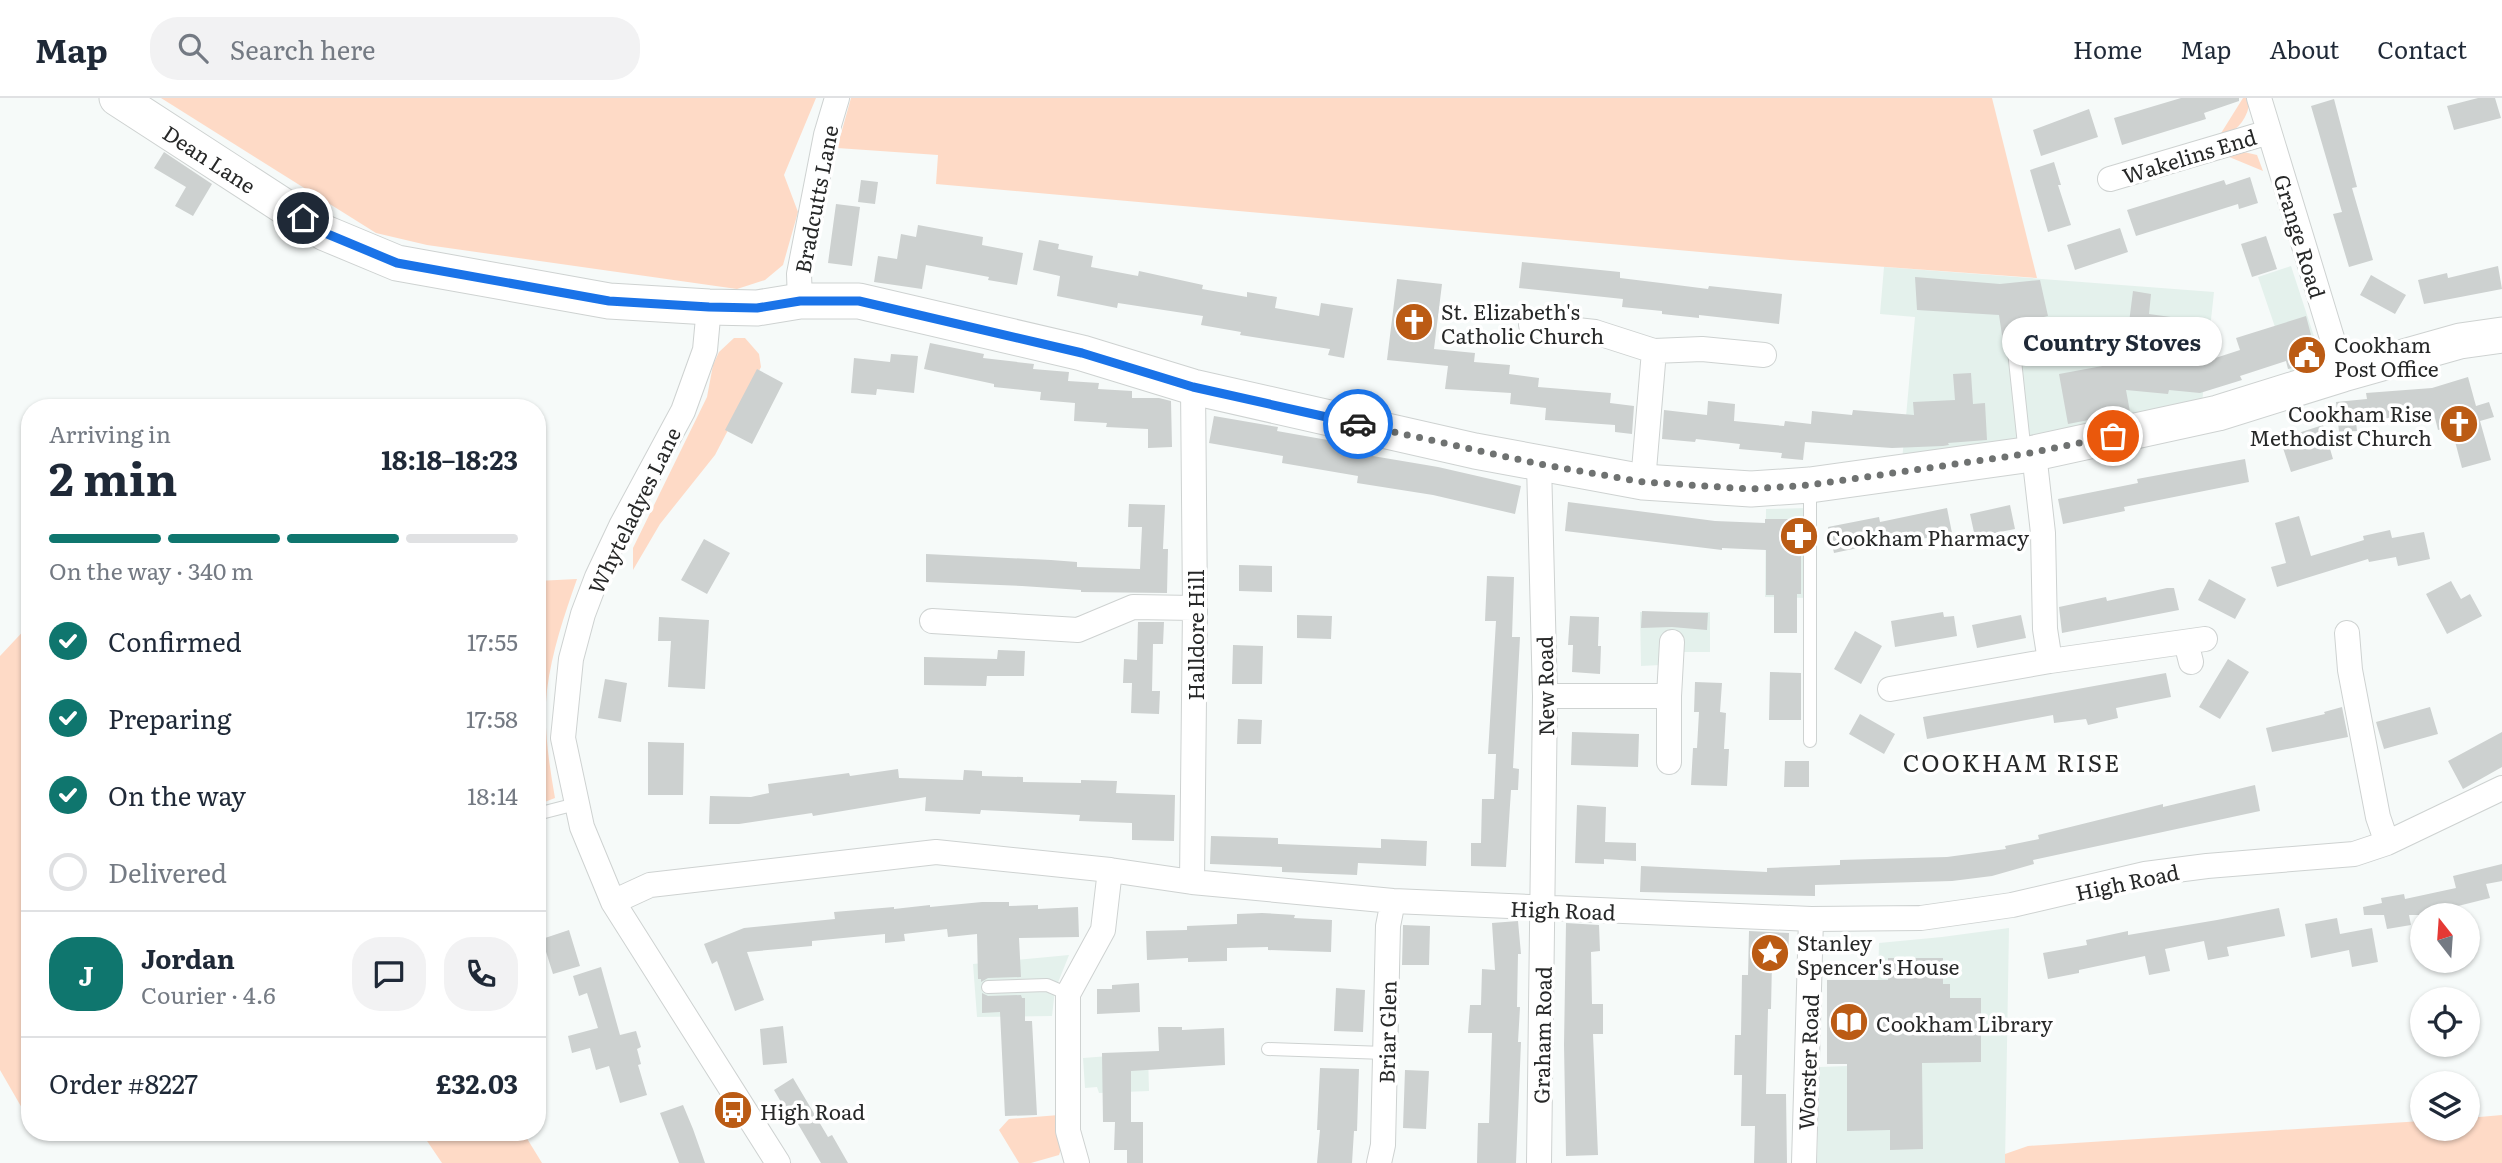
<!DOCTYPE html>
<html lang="en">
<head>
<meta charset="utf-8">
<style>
	body { margin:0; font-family:Literata,serif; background:#f2f2f3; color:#1f2937; height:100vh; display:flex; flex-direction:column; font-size:26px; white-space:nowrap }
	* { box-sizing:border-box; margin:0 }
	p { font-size:23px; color:#747a83 }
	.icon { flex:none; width:38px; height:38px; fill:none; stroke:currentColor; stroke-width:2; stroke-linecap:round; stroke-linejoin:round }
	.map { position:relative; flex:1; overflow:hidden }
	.sheet { position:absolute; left:21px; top:301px; width:525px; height:742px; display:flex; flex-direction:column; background:#fff; border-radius:28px; box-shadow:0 2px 5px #0004 }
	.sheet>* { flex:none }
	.needle { width:46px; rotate:343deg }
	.tools { position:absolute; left:2410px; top:805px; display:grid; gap:14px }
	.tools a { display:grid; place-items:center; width:70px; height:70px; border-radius:50%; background:#fff; box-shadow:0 2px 5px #0004; font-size:35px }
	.pin { position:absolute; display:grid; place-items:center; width:60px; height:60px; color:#fff; margin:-30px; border:4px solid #fff; border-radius:50%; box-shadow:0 2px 7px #0007 }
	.courier { position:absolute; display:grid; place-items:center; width:70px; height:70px; margin:-35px; border:5px solid #1a73e8; border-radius:50%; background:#fff; color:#222; box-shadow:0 2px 9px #0007 }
	.bubble { position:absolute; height:49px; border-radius:24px; background:#fff; box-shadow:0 2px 5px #0004; font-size:23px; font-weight:700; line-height:49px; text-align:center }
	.overview em { font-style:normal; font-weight:700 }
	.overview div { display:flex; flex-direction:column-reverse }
	.overview { display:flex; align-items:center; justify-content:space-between; height:119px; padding:0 28px }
	h1 { font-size:46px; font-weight:700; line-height:52px }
	.bar { display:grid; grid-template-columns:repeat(4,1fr); gap:10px 7px; align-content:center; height:84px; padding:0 28px }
	.bar i { height:9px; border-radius:5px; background:#e0e1e3 }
	.bar .current { background:#0f766e }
	.bar p { grid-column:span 4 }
	.line { display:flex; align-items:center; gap:18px; padding:0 28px; border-top:2px solid #e0e1e3 }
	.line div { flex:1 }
	.round { display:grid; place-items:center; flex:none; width:74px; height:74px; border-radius:28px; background:#f2f2f3 }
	ol { padding:0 28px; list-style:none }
	li { display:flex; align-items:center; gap:21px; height:77px }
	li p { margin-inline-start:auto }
	li .icon { padding:7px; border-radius:50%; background:#0f766e; color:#fff; stroke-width:4 }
	li:last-child { color:#747a83 }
	li i { width:38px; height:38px; border:4px solid #e0e1e3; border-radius:50% }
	header { display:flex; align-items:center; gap:42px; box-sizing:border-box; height:98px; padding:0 35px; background:#fff; border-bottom:2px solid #e0e1e3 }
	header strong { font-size:33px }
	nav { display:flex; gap:38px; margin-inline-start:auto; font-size:24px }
	.search { width:490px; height:63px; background:#f2f2f3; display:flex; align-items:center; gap:18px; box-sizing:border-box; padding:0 24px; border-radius:28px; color:#747a83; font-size:26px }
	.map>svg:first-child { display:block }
</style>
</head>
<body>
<header>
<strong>Map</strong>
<div class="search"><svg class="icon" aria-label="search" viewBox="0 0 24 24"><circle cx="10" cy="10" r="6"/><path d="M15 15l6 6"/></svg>Search here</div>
<nav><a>Home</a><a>Map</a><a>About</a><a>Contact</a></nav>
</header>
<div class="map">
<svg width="2502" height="1065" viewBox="0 0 2502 1065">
	<rect width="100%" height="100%" fill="#f6faf9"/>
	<path fill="#e4f1ec" d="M2291 168 2324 269 2292 279 2258 179Z
		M1884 169 2214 194 2202 305 1902 363 1915 219 1880 216Z
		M1809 410 1808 500 1765 499 1766 411Z
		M1640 514H1710V554H1680V566L1641 568Z
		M2009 830 2005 1065H1817L1820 969 1876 967 1879 845 1942 839Z
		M1069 857 1055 892 1052 918 977 919 973 866Z
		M1148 955 1149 993 1099 995 1097 989 1085 990 1083 960Z"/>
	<path fill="#fedac6" d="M161 0H816L784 77 798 114 783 167 765 182 737 191 427 147 376 135Z
		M851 0H1992L2037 180 1790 162 936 86 938 57 837 50Z
		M2243 0H2246L2249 8C2245 25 2235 34 2218 40Z
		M2235 52 2257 57 2263 73 2222 56Z
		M734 240H745L759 256 761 269 715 357 660 426 633 472V450L707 299 713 267 719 254Z
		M577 481C564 518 552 553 547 592 543 628 549 665 555 700L537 707V483Z
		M30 526V1024L0 972V558Z
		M1059 1017 1062 1048 1059 1057 1031 1065H1019L999 1032 1009 1021Z
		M2502 1017V1065H2005V1056L2028 1048 2422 1023V1031H2468V1020Z
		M421 1034H523L542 1065H442Z"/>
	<path fill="#cdd1d0" d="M2181 0H2239V3L2204 15 2206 21 2122 47 2114 20Z
		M2478 0H2495L2501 20 2454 32 2447 8Z
		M2334 1 2357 89 2352 90 2373 162 2349 169 2333 116 2342 114 2311 8Z
		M2089 11 2098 39 2041 58 2033 32Z
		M164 54 212 86 193 118 175 108 186 89 154 70Z
		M2054 64 2061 87H2058L2071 127 2048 134 2030 72Z
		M2250 79 2258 105 2239 111 2238 106 2136 138 2127 112 2224 82 2226 87Z
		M861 82 878 84 875 106 858 104Z
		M836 106 860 109 852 168 828 165Z
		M918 127 983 139 982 147 1023 155 1017 187 988 182 989 179 926 167 922 191 874 184 878 158 897 161 901 136 916 139Z
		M2120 130 2128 154 2075 172 2067 147Z
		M2266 138 2277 171 2252 179 2241 146Z
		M1039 142 1059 146 1058 151 1093 158 1091 169 1138 178 1139 173 1203 187 1202 191 1247 199V194L1277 199 1275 210 1319 218 1321 205 1353 210 1344 260 1328 257 1330 251 1240 237 1241 234 1201 227 1203 218 1118 205 1117 210 1057 198 1060 178 1033 172Z
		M1522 164 1620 174V180L1661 185 1708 191 1709 188 1782 196 1779 226 1699 217V220L1662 216V213L1622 209 1623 201 1519 190Z
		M2498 168 2502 191 2424 206 2418 182 2447 175 2448 180Z
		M2371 177 2406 197 2395 216 2360 197Z
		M1915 179 2000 186 2040 182 2048 218 2031 222 2034 240 2003 244 1999 217 1917 212Z
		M1397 181 1442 186 1434 251 1475 255 1474 264 1510 267 1509 276 1539 280 1538 289 1611 295 1610 305 1634 308 1632 336 1615 334V327L1545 322 1546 310 1510 306 1511 295 1445 291 1448 268 1387 262Z
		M2133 193 2151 196 2149 216 2178 220 2175 248 2198 252 2197 266 2240 252 2236 240 2306 218 2318 263 2288 271 2286 263 2240 278 2242 282 2200 295 2169 292 2168 296 2126 292 2130 314 2068 326 2059 276 2124 264Z
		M930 245 984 256 983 260 1034 266 1033 271 1069 274 1068 283 1099 285 1098 291 1132 293V300H1159L1171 303 1172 349 1148 350V331L1106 329 1107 325 1074 323 1075 305 1040 302 1041 294 994 289V286L924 271Z
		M891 256 918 258 914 295 877 291 876 297 851 295 854 260 890 264Z
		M757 271 783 285 752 346 725 332Z
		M1971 275 1973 306 1985 305 1987 342 1948 345 1949 347 1943 348 1892 350 1805 344 1803 362 1781 360 1782 355 1739 351 1740 346 1696 341 1695 344 1662 341 1664 312 1707 317 1708 303 1735 306 1734 323 1784 328 1785 323 1811 326 1812 313 1852 317 1853 312 1914 317 1913 304 1955 302 1953 276Z
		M2468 279 2476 308 2489 304 2494 319 2480 323 2491 362 2462 370 2451 328 2438 332 2434 316 2356 323 2357 333 2339 334 2336 304 2367 301 2366 295 2432 290Z
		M1214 318 1278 329 1277 333 1350 346 1349 354 1438 369 1521 388 1515 416 1433 397 1357 385 1358 378 1282 365 1283 358 1209 345Z
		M2323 327 2333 361 2291 374 2280 341Z
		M2245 361 2249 384 2124 409 2125 413 2063 426 2058 401 2138 385 2137 381Z
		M1568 404 1715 423 1765 425V421H1801V496H1797V535H1774V497H1766V452L1722 450V452L1565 433Z
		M1129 406 1165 407 1163 451H1168L1167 495 1081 494V492L1022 488 926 484V456L1051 462 1077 464V469L1140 471 1142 429H1128Z
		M2010 407 2015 431 1975 439 1970 416Z
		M1947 410 1952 435 1901 445 1900 441 1834 455 1828 429 1879 419 1880 424Z
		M2299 418 2311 458 2364 442 2363 438 2390 432 2392 440 2424 434 2430 461 2398 468 2396 459 2369 464 2368 461 2277 489 2271 469 2286 465 2275 425Z
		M704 441 730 455 707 496 681 482Z
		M1239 467 1272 468V494L1239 493Z
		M1487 478 1514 479 1512 539H1520L1513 670 1519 671 1518 692H1511L1506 769 1471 768V745H1481L1482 701H1494L1496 656H1488L1496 523H1485Z
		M2209 481 2246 501 2235 521 2198 502Z
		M2451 483 2461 501 2470 496 2482 518 2447 536 2426 496Z
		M2167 490H2174L2179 512 2062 535 2059 509 2106 499 2107 503Z
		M1642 513 1708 515 1707 532 1672 529 1641 530Z
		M1943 514 1944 519 1954 518 1957 538 1895 549 1891 523Z
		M1297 517 1332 518 1331 541 1297 540Z
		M2021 517 2026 540 1977 550 1972 527Z
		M1570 518 1599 519 1598 548H1601L1600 576 1572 574 1573 547H1568Z
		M659 519 709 522 705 591 668 589 671 543H658Z
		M1138 524H1164L1163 546H1153L1152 593H1160L1159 616 1131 615 1132 585H1123L1124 561 1137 562Z
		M1855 533 1882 548 1861 586 1834 571Z
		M1233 547 1263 548 1262 586H1232Z
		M998 552 1025 553 1024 578H987L986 588 924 587V559L997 561Z
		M2228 561 2249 574 2220 621 2199 609Z
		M1770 574 1801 575V622H1769Z
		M2166 575 2171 599 2116 610 2118 620 2088 627 2086 621 2054 625 2053 617 1927 641 1923 619Z
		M605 581 627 585 621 624 598 620Z
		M1695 584 1722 585 1720 614 1726 615 1724 651H1729L1727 688 1691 687 1693 650H1697L1699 614H1694Z
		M2342 609 2348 639 2272 654 2266 630 2325 616 2324 614Z
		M2430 609 2438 636 2384 651 2376 624Z
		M1860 616 1895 636 1884 656 1849 636Z
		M1238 621 1262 622 1261 646H1237Z
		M1572 634 1639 636 1638 669 1571 667Z
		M2502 634V669L2463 691 2448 663Z
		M648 644 684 645 683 697H648Z
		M1785 663H1809V689H1784Z
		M898 671 899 680 963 682 964 672 982 673V678L1023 679V684L1081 685V682L1117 683 1116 695 1175 697 1174 743 1132 742V725L1079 723 1080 717 981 712 980 716 925 713 926 699 813 718 812 715 739 726H709L710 698 751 699 769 695 768 686 849 675 850 678Z
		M2255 687 2260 713 2033 762 2034 766 1992 778 1952 783 1815 787V798L1640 794 1641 768 1767 774V770L1840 767V762L1947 759 2006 751 2005 748 2039 741 2038 737 2163 706V709Z
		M1577 707 1606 709 1605 744 1636 745V763L1604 761V766L1575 765Z
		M1211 738 1278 740V746L1381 750V741L1427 743 1426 768 1358 765 1357 777 1282 774V769L1210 766Z
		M2502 766V783L2486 786 2490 800 2458 808 2459 817H2409L2411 827 2387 831 2384 817H2364L2363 809 2382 805 2381 800 2404 796 2405 801 2456 790 2453 778Z
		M982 804H1009V808L1038 807V811L1078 809 1079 839 1019 840 1021 879 988 880 981 884V881H978L977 836 948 839 947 831 904 836 905 843 885 845V836L812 843V848L747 854 764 902 735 913 717 863 712 866 704 846 744 830 835 821 834 814 894 809V811L930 807V809Z
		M2279 810 2285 838 2227 849 2229 858 2208 862 2204 843 2165 851 2170 873 2149 877 2145 858 2079 872V875L2048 881 2043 855 2087 847 2086 842 2128 833V837L2217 822Z
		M1262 815 1295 817 1294 820 1332 822 1331 854 1268 852V849L1227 850V863L1188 864V860L1147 862 1146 833 1187 832V828L1237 826V816Z
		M2337 820 2340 836 2372 830 2378 864 2352 869 2349 852 2311 860 2305 826Z
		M1518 823 1521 856H1518L1517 909H1520L1518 944H1521L1516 1065H1477L1478 1025H1489L1492 935H1468L1470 907H1481L1482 871 1495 872 1492 825Z
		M1566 825 1599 827 1600 853 1591 854 1592 906H1603V936H1593L1598 1057 1566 1058 1564 947Z
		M1403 827 1430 828 1429 867H1402Z
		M569 832 580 868 553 876 542 841Z
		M1749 833 1789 835 1788 864 1772 863 1771 911H1768L1766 996H1786L1787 1065H1754L1755 1028H1741L1742 977H1734L1735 937H1741L1742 877H1748Z
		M1888 860H1943V886H1950V900H1981V964L1922 965 1923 1051 1890 1052V1032L1847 1033V966H1827V882H1888Z
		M601 869 620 937 636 933 641 949 637 951 641 966 638 967 647 997 620 1005 609 968 596 972 590 950 572 955 568 938 598 930 587 895 579 898 573 878Z
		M1139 885 1140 914 1097 916V891H1112V887Z
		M1336 890 1365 892 1363 934 1334 933Z
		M982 895 988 898 1021 897 1022 900H1025V923H1032L1037 1017 1005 1018 1000 914 982 915Z
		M783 928 787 965 763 967 760 931Z
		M1158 929H1182V932L1224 930 1225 967 1131 973V1024H1143V1065H1127V1052H1114L1115 1024H1103L1102 955 1159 953Z
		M1320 970 1359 971 1357 1033H1354L1352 1065H1317L1320 1032H1317Z
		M1405 972 1429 973 1426 1031 1403 1030Z
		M793 980 828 1039 832 1037 848 1065H821L798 1026 795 1028 774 992Z
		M683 1007 693 1031 705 1065H679L660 1015Z"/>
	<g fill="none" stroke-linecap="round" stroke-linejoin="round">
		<g stroke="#ced2d1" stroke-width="14">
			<path id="lane" d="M2014 253 2025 356
				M1810 643V391
				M537 716 576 706
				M988 889 1047 887 1068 896
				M1268 951 1385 955"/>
		</g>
		<g stroke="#ced2d1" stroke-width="26">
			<path id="street" d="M2259 0 2343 276
				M2110 81 2269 34
				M800 203 799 176 826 37 837 0
				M709 209 705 252 683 313 621 428 597 479 583 516 571 561 563 640 582 729 613 804 778 1065
				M1531 227 1595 234 1654 253 1702 251 1764 257
				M2034 355 2043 435 2045 531 2050 563
				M1643 384 1654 253
				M932 523 1078 532 1133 509 1195 510
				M2347 535 2350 572 2378 719 2387 745
				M2186 544 2191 564
				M1890 591 2050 563 2205 541
				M1545 598H1669
				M1669 664V598L1672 544
				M1192 784 1195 510 1193 289
				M613 804 650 787 936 754 1110 772 1192 784 1393 803 1811 821 1921 820 2012 807 2145 776 2207 768 2354 756 2387 745 2502 690
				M1077 1065 1068 1033V896L1103 832 1110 772
				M1379 1065 1383 1047 1388 828 1393 803
				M1539 1065 1545 598 1539 366
				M1804 1065 1811 821"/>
		</g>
		<g stroke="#ced2d1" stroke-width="37">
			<path id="secondary" d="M117 0 325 135 397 165 609 203 709 209 757 210 800 203H859L1082 255 1193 289 1475 353 1643 384 1751 391 1810 387 2025 357 2218 315 2343 276 2460 243 2502 237"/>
		</g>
		<use href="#lane" stroke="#fff" stroke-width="12"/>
		<use href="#street" stroke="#fff" stroke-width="24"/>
		<use href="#secondary" stroke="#fff" stroke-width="35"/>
	</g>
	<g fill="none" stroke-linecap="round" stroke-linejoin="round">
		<path stroke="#6f7271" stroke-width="7" stroke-dasharray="0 12.6" d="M1358 326 1539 366 1643 384 1751 391 1810 387 2025 356 2113 338"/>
		<path stroke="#1a73e8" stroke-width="9" d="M303 120 325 135 397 165 609 203 709 209 757 210 800 203H859L1082 255 1193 289 1358 326"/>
	</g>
	<defs>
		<g id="church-disc" transform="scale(2.0125)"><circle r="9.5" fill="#bb5b14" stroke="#fff"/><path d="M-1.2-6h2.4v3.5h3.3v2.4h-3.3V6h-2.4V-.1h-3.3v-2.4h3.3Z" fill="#fff"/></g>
		<g id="civic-disc" transform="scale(2.0125)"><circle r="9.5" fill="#bb5b14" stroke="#fff"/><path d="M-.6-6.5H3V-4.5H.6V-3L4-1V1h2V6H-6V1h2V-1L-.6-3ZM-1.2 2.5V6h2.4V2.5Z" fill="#fff"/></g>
		<g id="pharmacy-disc" transform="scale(2.0125)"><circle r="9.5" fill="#bb5b14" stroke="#fff"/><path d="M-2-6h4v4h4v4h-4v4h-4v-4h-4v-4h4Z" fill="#fff"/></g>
		<g id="sight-disc" transform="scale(2.0125)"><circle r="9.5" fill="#bb5b14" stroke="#fff"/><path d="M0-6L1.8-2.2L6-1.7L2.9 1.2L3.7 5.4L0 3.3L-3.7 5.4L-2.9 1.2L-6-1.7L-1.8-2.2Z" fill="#fff"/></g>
		<g id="library-disc" transform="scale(2.0125)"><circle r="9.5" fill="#bb5b14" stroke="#fff"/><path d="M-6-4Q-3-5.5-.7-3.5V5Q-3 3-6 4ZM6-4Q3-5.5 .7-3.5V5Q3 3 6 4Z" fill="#fff"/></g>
		<g id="bus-disc" transform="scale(2.0125)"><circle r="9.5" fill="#bb5b14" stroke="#fff"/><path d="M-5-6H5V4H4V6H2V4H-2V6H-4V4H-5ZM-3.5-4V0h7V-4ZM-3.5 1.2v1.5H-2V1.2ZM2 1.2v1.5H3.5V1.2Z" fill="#fff"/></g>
	</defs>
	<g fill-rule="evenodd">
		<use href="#church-disc" x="1414" y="224"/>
		<use href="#civic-disc" x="2307" y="257"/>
		<use href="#church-disc" x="2459" y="326"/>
		<use href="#pharmacy-disc" x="1799" y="438"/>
		<use href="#sight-disc" x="1770" y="855"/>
		<use href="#library-disc" x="1849" y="924"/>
		<use href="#bus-disc" x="733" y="1012"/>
	</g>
	<g text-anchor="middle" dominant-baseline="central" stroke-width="7" stroke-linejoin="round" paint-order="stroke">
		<g font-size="21" fill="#272828" stroke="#fff">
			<text transform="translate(2189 57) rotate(-17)">Wakelins End</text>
			<text transform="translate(210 60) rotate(33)">Dean Lane</text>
			<text transform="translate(815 101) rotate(-79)">Bradcutts Lane</text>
			<text transform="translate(2301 138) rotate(73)">Grange Road</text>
			<text transform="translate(633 412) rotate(-64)">Whyteladyes Lane</text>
			<text transform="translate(1194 537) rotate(-90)">Halldore Hill</text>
			<text transform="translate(1544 588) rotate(-91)">New Road</text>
			<text transform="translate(2127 783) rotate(-12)">High Road</text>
			<text transform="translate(1563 811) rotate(2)">High Road</text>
			<text transform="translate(1386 934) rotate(-89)">Briar Glen</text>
			<text transform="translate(1541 937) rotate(-89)">Graham Road</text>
			<text transform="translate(1807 964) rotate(-88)">Worster Road</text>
		</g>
		<g font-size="21" fill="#272828" stroke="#fff" text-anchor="start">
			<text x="1441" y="212">St. Elizabeth's<tspan x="1441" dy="24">Catholic Church</tspan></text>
			<text x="2334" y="245">Cookham<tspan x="2334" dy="24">Post Office</tspan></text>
			<text x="2432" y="314" text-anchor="end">Cookham Rise<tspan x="2432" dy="24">Methodist Church</tspan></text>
			<text x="1826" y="438">Cookham Pharmacy</text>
			<text x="1797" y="843">Stanley<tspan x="1797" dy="24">Spencer's House</tspan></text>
			<text x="1876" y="924">Cookham Library</text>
			<text x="760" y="1012">High Road</text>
		</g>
		<g font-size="24" letter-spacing="2" fill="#272828" stroke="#fff">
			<text x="2012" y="663">COOKHAM RISE</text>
		</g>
	</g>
</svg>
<div class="tools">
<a><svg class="needle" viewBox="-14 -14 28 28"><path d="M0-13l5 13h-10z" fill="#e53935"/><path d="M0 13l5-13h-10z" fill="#747a83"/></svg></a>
<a><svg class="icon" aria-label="locate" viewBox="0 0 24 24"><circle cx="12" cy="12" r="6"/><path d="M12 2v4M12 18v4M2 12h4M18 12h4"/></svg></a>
<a><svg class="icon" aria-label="layers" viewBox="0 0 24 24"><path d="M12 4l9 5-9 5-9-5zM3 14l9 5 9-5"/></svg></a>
</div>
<div class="pin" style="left:2113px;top:338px;background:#ea580c"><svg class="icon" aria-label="bag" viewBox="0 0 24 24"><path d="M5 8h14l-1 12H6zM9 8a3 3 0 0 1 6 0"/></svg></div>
<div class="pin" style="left:303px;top:120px;background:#1f2937"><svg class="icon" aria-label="home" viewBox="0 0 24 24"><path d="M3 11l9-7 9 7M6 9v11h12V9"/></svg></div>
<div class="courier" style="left:1358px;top:326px"><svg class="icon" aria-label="car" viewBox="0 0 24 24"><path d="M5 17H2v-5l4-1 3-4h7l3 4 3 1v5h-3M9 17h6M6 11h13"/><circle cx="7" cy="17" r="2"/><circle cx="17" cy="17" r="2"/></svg></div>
<div class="bubble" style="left:2002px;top:219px;width:220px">Country Stoves</div>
<section class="sheet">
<div class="overview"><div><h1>2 min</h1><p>Arriving in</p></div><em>18:18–18:23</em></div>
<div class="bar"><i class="current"></i><i class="current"></i><i class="current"></i><i></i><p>On the way · 340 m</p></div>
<ol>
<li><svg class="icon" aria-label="check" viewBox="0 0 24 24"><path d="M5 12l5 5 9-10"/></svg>Confirmed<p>17:55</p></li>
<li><svg class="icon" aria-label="check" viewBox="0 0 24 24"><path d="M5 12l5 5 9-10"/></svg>Preparing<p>17:58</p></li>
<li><svg class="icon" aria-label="check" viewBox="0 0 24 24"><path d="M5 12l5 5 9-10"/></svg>On the way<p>18:14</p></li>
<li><i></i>Delivered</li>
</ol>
<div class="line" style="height:126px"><b class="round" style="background:#0f766e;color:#fff">J</b><div><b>Jordan</b><p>Courier · 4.6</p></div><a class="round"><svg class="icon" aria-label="chat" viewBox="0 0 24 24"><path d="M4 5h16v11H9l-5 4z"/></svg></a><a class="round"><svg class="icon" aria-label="phone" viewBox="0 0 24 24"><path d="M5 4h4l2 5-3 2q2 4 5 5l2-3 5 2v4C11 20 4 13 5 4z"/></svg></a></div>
<div class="line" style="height:91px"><div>Order #8227</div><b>£32.03</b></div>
</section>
</div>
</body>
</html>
